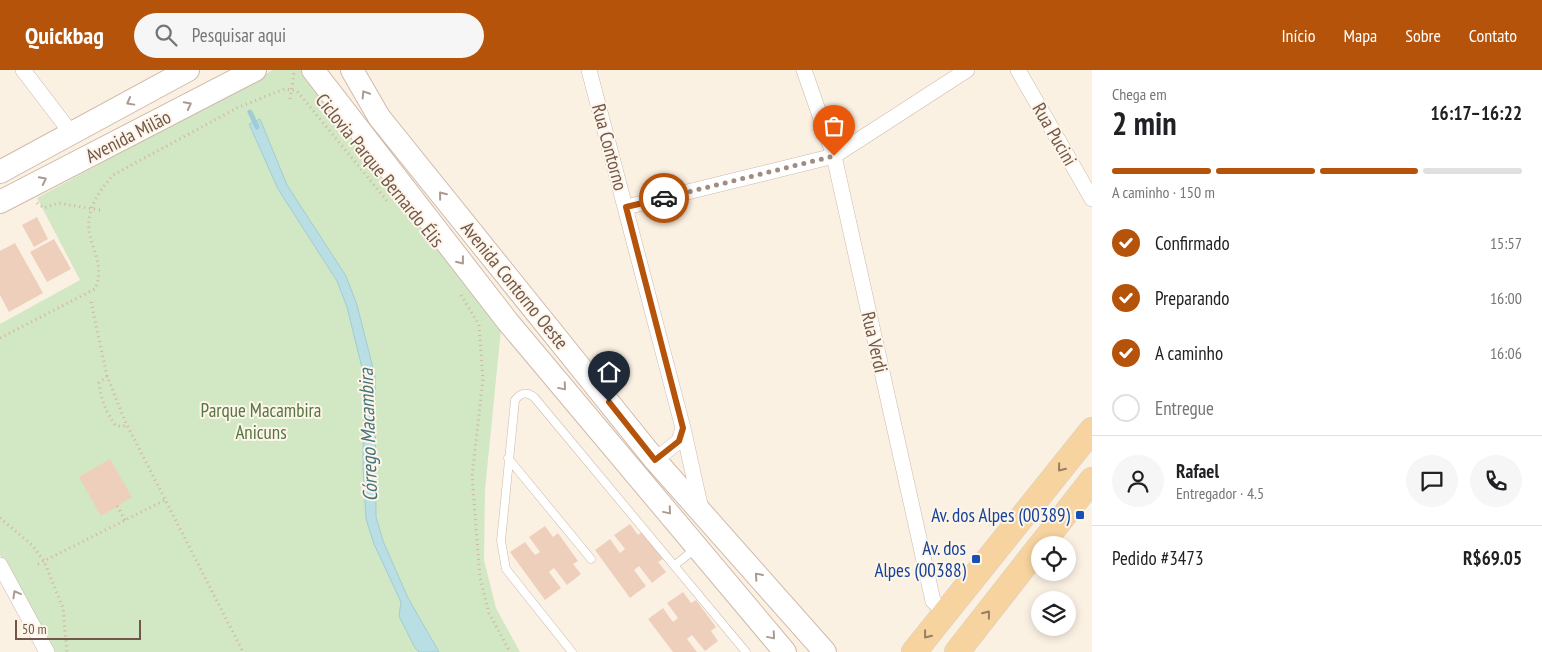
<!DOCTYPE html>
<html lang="pt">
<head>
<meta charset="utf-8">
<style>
	body { margin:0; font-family:"PT Sans Narrow",sans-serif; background:#f6f6f6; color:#202124; height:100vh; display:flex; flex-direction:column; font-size:19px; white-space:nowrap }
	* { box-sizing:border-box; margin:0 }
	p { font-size:16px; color:#757577 }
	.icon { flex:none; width:28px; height:28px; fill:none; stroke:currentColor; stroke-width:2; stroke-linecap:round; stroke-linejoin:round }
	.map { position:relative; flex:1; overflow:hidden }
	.sheet { display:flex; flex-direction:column; background:#fff; width:450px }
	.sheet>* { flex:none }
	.controls { position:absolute; left:1031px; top:466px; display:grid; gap:10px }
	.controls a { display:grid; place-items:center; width:45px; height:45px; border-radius:50%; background:#fff; box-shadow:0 2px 8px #0003; font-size:25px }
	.scale { position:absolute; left:15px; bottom:12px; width:126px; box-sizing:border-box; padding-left:5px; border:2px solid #71574b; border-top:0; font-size:14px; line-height:18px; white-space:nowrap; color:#71574b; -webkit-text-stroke:4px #fef5e9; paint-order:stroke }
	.pin { position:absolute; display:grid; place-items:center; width:42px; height:42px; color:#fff; margin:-51px -21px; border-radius:50% 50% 50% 0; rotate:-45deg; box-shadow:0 0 5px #0007 }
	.pin .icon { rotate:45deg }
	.courier { position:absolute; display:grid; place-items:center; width:50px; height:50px; margin:-25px; border:4px solid #b45309; border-radius:50%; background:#fff; color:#222; box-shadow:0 1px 6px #0007 }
	.head em { font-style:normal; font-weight:600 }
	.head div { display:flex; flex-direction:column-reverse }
	.head { display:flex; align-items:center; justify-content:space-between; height:85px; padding:0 20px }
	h1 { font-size:32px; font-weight:600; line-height:38px }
	.bar { display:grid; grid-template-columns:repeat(4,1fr); gap:8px 5px; align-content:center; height:60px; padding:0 20px }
	.bar i { height:6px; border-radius:4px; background:#e0e0e0 }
	.bar .selected { background:#b45309 }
	.bar p { grid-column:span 4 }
	.line { display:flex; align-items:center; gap:12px; padding:0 20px; border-top:1px solid #e0e0e0 }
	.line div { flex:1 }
	.round { display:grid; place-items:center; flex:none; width:52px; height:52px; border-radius:26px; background:#f6f6f6 }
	ol { padding:0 20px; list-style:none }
	li { display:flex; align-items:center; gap:15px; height:55px }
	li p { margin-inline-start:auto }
	li .icon { padding:5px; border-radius:50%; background:#b45309; color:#fff; stroke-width:4 }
	li:last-child { color:#757577 }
	li i { width:28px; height:28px; border:2px solid #e0e0e0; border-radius:50% }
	header { display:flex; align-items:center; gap:30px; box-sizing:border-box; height:70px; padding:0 25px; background:#b45309; color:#fff }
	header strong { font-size:24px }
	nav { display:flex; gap:28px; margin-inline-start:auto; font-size:18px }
	.search { width:350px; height:45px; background:#f6f6f6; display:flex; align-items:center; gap:12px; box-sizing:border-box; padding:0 18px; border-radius:28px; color:#757577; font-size:19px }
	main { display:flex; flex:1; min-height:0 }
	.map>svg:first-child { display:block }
</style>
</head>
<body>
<header>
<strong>Quickbag</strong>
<div class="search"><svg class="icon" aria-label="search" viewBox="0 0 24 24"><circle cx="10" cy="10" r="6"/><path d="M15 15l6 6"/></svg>Pesquisar aqui</div>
<nav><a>Início</a><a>Mapa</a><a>Sobre</a><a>Contato</a></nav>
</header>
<main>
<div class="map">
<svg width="1092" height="582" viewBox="0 0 1092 582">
	<rect width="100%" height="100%" fill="#fbf1e3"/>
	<path fill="#d2e7c3" d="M273 0H301L501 259 485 420 484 490 496 538 520 582H53L0 485V254L80 210 37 128Z"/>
	<path fill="#b9dee3" stroke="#a0cdd4" d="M260 49 287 115 346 206 357 235 375 306 376 447 383 471 408 528 439 582H419L415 578 399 546 401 532 374 474 366 449 363 397 364 306 347 237 337 211 278 119 249 54Z"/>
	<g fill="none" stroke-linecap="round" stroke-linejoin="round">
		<path stroke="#a0cdd4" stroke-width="5" d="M250 42 257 57"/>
	</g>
	<path fill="#eecfbc" d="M37 147 48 169 34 177 22 155Z
		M54 169 71 199 47 212 30 182Z
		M15 173 43 223 9 242 0 225V181Z
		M110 389 132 427 101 446 79 407Z
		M630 454 638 465 643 461 663 489 658 492 666 502 652 513 639 496 634 500 646 516 630 528 595 480 610 469 620 483 625 479 614 465Z
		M545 456 553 467 558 463 578 491 573 494 581 504 567 515 554 498 549 502 561 518 545 530 510 482 525 472 535 485 540 482 529 467Z
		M683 522 691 533 696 530 716 557 711 561 718 571 705 581 692 565 687 569 697 582H673L648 549 663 538 673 552 678 548 667 533Z"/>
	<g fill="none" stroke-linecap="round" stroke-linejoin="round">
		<g stroke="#cbb8aa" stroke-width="9">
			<path id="lane" d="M508 388 591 489
				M675 495 695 479
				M572 582 506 499 501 471 515 330C521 323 526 321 534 327L746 582"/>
		</g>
		<g stroke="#cbb8aa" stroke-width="16">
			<path id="street" d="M23 0 72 64
				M589 0 683 358 701 439
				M804 0 834 86 933 531 945 543
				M1018 0 1092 129
				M626 137 834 86 967 0
				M655 390 679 371 683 358
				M0 495 47 582"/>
		</g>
		<g stroke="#d0baab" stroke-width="24">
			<path id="secondary" d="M313 0 508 252 785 582
				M352 0 379 47 655 390 825 582
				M0 102 188 0
				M0 132 255 0"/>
		</g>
		<g stroke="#d7d0cd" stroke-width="26">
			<path id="primary" d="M1041 475 1092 410
				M914 582 1092 360
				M957 582 1040 476"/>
		</g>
		<path stroke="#d3b2a0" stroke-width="3" stroke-dasharray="1 4" stroke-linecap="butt" d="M290 29 294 3
			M37 133 44 138 58 133 100 140
			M461 225 479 255 483 309 472 406 480 507 489 543 510 582
			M91 232 107 306 125 351 243 582
			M0 268 95 219C107 192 86 174 89 150 91 132 102 118 113 105L237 38 284 19 297 21 388 132
			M107 306 99 313C101 330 106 342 116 356H127
			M117 436 125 450
			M0 448 32 475 44 491 63 538 67 582
			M38 494 165 430"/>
		<use href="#lane" stroke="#fff" stroke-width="8"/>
		<use href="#street" stroke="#fff" stroke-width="15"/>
		<use href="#secondary" stroke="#fff" stroke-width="22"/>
		<use href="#primary" stroke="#f6d39f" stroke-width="25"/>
	</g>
	<defs><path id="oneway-chevron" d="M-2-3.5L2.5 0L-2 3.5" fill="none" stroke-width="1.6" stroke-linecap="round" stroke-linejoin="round" transform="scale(1.25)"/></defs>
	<g stroke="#aa9a93">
		<use href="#oneway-chevron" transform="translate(365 24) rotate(-122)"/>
		<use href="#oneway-chevron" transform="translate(130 32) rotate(151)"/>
		<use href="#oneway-chevron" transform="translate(188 35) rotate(-27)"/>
		<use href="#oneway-chevron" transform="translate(43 110) rotate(-27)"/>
		<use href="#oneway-chevron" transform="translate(442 125) rotate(-129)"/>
		<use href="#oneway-chevron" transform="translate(461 191) rotate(52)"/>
		<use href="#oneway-chevron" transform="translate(563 317) rotate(50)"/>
		<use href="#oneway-chevron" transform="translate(668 441) rotate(50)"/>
		<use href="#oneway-chevron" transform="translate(758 506) rotate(-131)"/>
		<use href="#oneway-chevron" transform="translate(16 524) rotate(-119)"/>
		<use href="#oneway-chevron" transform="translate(772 566) rotate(50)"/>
	</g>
	<g stroke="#997c64">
		<use href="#oneway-chevron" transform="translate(1061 398) rotate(129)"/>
		<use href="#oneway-chevron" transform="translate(987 544) rotate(-52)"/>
		<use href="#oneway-chevron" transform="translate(927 565) rotate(128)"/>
	</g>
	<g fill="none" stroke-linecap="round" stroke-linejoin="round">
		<path stroke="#a18d80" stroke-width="5" stroke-dasharray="0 9" d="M664 128 834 86"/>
		<path stroke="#b45309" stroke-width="6" d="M609 332 655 390 679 371 683 358 626 137 664 128"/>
	</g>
	<g fill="#1a4fb4" stroke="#fef5e9" stroke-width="2">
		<rect x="1075" y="440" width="10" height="10" rx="2.5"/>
		<rect x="971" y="484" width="10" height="10" rx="2.5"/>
	</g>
	<g text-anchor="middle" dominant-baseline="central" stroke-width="4" stroke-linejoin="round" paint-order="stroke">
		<g font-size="19" fill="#71574b" stroke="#fef5e9">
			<text transform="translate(1055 64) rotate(60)">Rua Pucini</text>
			<text transform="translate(128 66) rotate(-27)">Avenida Milão</text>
			<text transform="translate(610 77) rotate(75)">Rua Contorno</text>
			<text transform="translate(380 100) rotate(51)">Ciclovia Parque Bernardo Élis</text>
			<text transform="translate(515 215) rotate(51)">Avenida Contorno Oeste</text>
			<text transform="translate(875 272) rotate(77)">Rua Verdi</text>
		</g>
		<g font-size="19" fill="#547643" stroke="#fef5e9">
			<text x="261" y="340">Parque Macambira<tspan x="261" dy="22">Anicuns</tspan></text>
		</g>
		<g font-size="19" fill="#164399" stroke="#fef5e9" text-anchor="end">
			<text x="1070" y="445">Av. dos Alpes (00389)</text>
			<text x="966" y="478">Av. dos<tspan x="966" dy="22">Alpes (00388)</tspan></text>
		</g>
		<g font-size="20" font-style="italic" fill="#43747c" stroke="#fef5e9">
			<text transform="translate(368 365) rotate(-92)">Córrego Macambira</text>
		</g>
	</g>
</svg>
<div class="controls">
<a><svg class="icon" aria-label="locate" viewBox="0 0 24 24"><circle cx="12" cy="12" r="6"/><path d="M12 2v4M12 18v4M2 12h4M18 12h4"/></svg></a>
<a><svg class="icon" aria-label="layers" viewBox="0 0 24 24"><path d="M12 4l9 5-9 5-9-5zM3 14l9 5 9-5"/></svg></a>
</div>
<div class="scale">50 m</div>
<div class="pin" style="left:834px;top:86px;background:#ea580c"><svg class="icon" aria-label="bag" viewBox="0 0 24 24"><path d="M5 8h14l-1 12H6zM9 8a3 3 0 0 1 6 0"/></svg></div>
<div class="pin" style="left:609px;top:332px;background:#1f2937"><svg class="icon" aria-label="home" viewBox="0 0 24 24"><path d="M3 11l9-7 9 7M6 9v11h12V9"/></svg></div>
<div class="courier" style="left:664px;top:128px"><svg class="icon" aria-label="car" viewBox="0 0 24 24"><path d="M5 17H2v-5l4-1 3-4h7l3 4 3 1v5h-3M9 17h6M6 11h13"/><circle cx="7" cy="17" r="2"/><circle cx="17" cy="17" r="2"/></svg></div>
</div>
<section class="sheet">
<div class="head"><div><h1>2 min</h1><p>Chega em</p></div><em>16:17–16:22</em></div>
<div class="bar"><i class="selected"></i><i class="selected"></i><i class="selected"></i><i></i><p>A caminho · 150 m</p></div>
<ol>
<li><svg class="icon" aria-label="check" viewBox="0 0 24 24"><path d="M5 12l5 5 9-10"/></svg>Confirmado<p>15:57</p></li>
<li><svg class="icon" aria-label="check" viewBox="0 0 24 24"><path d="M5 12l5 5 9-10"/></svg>Preparando<p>16:00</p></li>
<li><svg class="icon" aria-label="check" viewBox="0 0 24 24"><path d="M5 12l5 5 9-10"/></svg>A caminho<p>16:06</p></li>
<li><i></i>Entregue</li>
</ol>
<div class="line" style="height:90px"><a class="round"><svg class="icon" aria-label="person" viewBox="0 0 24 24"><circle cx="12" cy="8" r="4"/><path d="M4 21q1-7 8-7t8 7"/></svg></a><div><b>Rafael</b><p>Entregador · 4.5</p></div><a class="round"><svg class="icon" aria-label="chat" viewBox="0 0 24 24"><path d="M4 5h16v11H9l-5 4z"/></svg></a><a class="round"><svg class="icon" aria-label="phone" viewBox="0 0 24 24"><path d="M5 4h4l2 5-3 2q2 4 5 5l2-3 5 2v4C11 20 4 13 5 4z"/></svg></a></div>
<div class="line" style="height:65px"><div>Pedido #3473</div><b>R$69.05</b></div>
</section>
</main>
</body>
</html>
